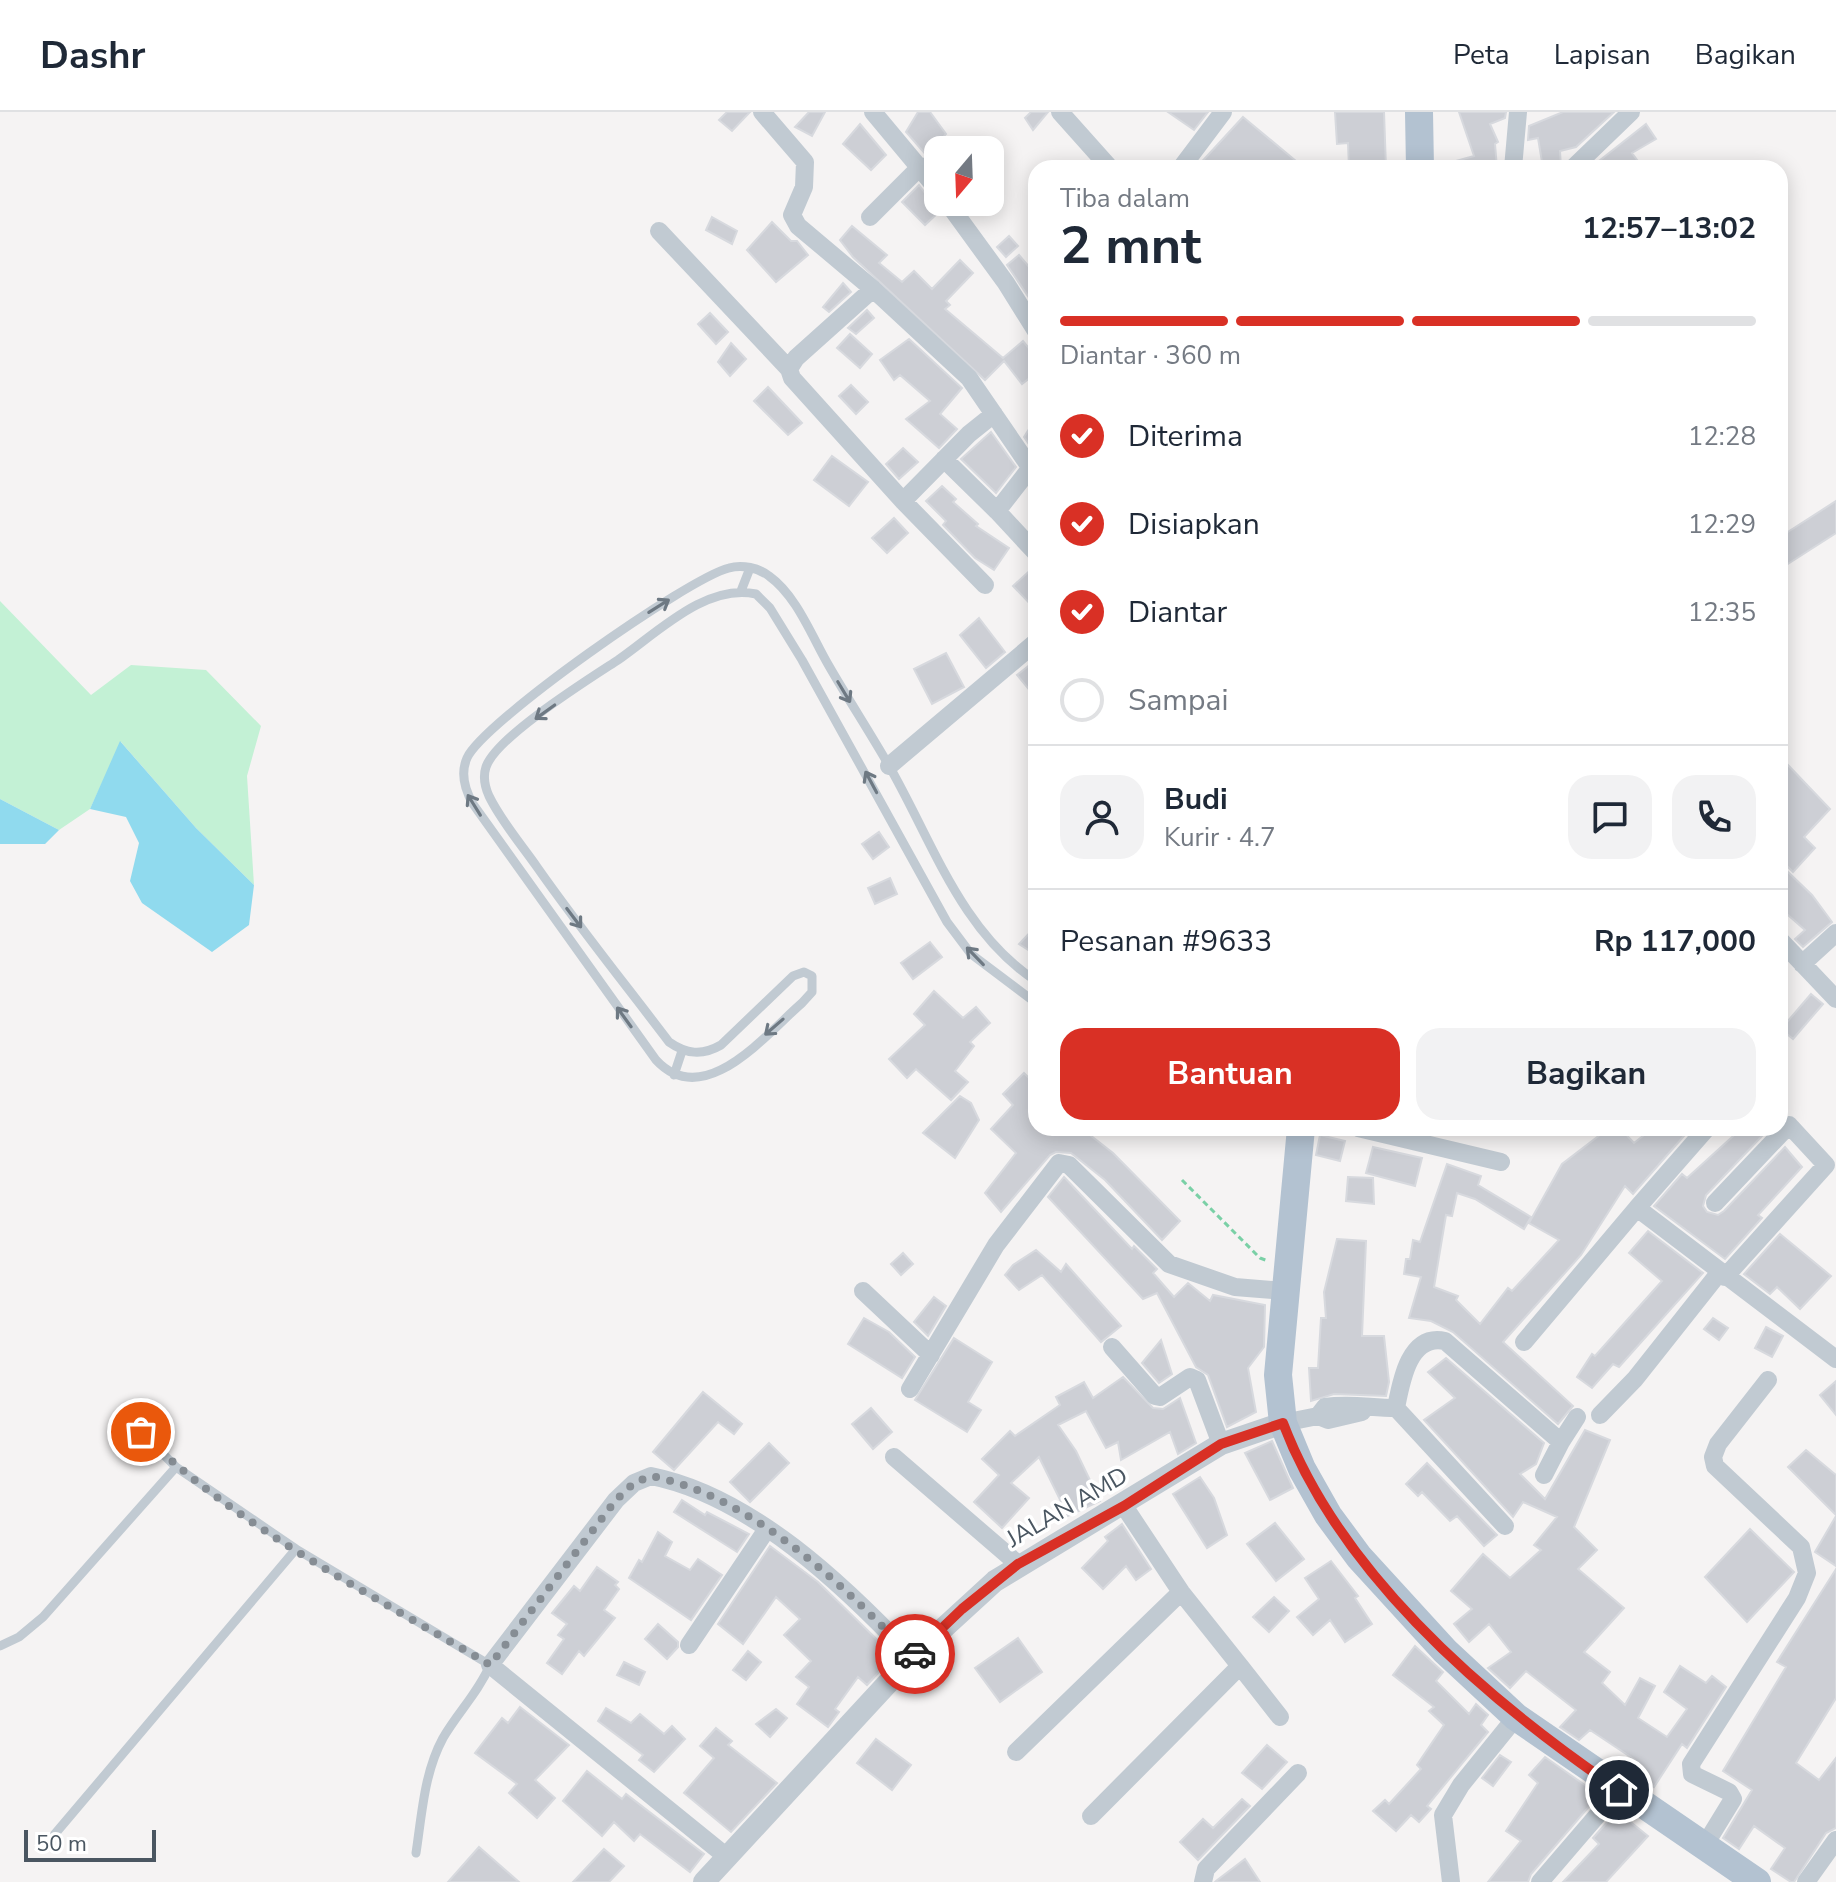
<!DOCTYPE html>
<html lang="id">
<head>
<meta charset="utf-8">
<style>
	body { margin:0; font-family:"Nunito Sans",sans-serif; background:#f2f2f3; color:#1f2937; height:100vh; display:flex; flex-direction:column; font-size:30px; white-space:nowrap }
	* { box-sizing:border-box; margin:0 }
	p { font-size:26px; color:#747a83 }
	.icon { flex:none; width:44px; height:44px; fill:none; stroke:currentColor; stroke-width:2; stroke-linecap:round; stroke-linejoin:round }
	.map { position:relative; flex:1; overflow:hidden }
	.side { position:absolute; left:1028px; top:48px; width:760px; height:976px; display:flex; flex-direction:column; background:#fff; border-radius:24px; box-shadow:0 4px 20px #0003 }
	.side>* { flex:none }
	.needle { width:52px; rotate:199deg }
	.fabs { position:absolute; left:924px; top:24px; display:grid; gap:16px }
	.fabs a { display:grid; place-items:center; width:80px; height:80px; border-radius:16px; background:#fff; box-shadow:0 4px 20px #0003; font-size:40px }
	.scale { position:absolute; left:24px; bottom:20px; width:132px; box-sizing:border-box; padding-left:8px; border:4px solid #4a5661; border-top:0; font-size:22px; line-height:28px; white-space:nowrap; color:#4a5661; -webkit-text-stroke:6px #fff; paint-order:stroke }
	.pin { position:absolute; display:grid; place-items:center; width:68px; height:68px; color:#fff; margin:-34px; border:4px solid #fff; border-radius:50%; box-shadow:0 2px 8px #0007 }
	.courier { position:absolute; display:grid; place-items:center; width:80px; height:80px; margin:-40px; border:6px solid #d93025; border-radius:50%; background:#fff; color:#222; box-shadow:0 2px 10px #0007 }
	.head em { font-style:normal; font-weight:700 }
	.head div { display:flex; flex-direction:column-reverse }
	.head { display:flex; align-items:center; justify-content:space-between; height:136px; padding:0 32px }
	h1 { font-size:52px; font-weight:700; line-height:60px }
	.bar { display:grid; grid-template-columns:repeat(4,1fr); gap:12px 8px; align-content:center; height:96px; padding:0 32px }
	.bar i { height:10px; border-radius:6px; background:#e0e1e3 }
	.bar .selected { background:#d93025 }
	.bar p { grid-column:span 4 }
	.line { display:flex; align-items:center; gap:20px; padding:0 32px; border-top:2px solid #e0e1e3 }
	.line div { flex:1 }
	.round { display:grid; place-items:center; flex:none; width:84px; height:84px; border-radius:24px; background:#f2f2f3 }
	ol { padding:0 32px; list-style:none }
	li { display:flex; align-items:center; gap:24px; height:88px }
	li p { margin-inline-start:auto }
	li .icon { padding:8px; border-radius:50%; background:#d93025; color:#fff; stroke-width:4 }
	li:last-child { color:#747a83 }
	li i { width:44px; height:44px; border:4px solid #e0e1e3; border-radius:50% }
	.cta { display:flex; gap:16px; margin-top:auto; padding:16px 32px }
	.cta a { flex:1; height:92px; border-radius:24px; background:#d93025; color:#fff; font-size:32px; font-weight:700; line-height:92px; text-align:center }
	.cta a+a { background:#f2f2f3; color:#1f2937 }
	header { display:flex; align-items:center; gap:48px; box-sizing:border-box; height:112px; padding:0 40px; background:#fff; border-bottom:2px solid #e0e1e3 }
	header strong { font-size:38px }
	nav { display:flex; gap:44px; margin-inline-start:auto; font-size:28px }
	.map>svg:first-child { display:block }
</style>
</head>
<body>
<header>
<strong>Dashr</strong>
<nav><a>Peta</a><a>Lapisan</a><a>Bagikan</a></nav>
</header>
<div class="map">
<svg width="1836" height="1770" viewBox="0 0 1836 1770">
	<rect width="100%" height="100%" fill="#f5f3f3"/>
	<path fill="#c3f1d5" d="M0 489 91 583 131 553 206 558 261 614 247 664 254 773 196 716 121 630 90 697 59 718 0 687Z"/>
	<path fill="#90daee" d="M120 629 196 716 254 773 249 813 212 840 142 791 130 769 139 731 126 705 90 697Z
		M0 687 59 718 45 732H0Z"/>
	<path fill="#cdcfd5" stroke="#d7d9de" stroke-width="2" d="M727 0H750L732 19 719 8Z
		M809 0H825L812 24 795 15Z
		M918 0H930L946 22 927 44 906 20Z
		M1031 0H1048L1033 18 1025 6Z
		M1168 0H1208L1194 18Z
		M1335 0H1384L1386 56H1349L1348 31 1337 32Z
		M1459 0H1506L1505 6 1490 12 1498 30 1495 32 1497 56H1445V52L1474 44Z
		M1563 0H1614L1576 35 1560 39 1561 56H1543L1538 26 1528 28 1529 14Z
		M1243 5 1296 49 1289 56H1196Z
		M860 12 886 43 871 58 843 32Z
		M1646 12 1656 27 1632 41 1643 56H1590Z
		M919 73 939 100 925 113 902 90Z
		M712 105 737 119 732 132 706 118Z
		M772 110 791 129H797L808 143 776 170 747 138Z
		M852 114 887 143 879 151 902 170 914 159 932 177 960 148 973 161 946 189 950 193 945 197 1003 246 1023 229 1036 245V261L1022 272 1004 249 985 268 853 145 840 128Z
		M1009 124 1018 134 1006 145 997 135Z
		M1019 143 1036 163V196L1007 153Z
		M843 171 851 180 829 200 823 195Z
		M867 198 874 206 856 222 848 216Z
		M710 201 728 220 716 232 698 212Z
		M850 222 872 242 860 256 837 236Z
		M909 227 962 276 940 302 957 317 939 336 906 307 930 289 900 263 894 268 880 248Z
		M731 231 746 247 730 264 718 250Z
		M851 273 868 290 856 302 839 284Z
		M768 275 802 311 788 323 754 289Z
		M1036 306V336L1033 338 1024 325Z
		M991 320 1016 355 996 381 961 347Z
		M903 336 918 350 899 367 886 352Z
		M832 344 868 370 849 394 814 368Z
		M942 374 956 387 953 390 978 412 976 414 1009 436 994 458 975 446 943 413 946 409 926 389Z
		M1836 389V421L1780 457V425Z
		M894 406 908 421 887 441 872 426Z
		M1036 453V498L1013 474Z
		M979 506 1005 540 986 556 960 523Z
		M946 541 964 575 932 592 914 557Z
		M1036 548V586L1017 563Z
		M1788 653 1830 697 1804 725 1815 736 1793 760 1780 747V662Z
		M879 720 889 735 873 747 862 732Z
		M1787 759 1812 783 1832 810 1803 835 1795 827 1805 818 1780 796V765Z
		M890 766 897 782 875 792 868 776Z
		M1036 814V843L1019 832Z
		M930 830 942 845 913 867 901 851Z
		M934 879 963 906 976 895 990 911 970 930 974 934 955 959 968 970 951 988 916 957 907 966 889 947 925 913 914 902Z
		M1811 882 1823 892 1793 927 1781 917Z
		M1024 961 1036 973V1016H1081L1113 1041 1180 1109 1162 1128 1105 1068 1071 1041 1056 1040 1050 1043 1001 1100 985 1081 1016 1041 991 1017 1013 993 1003 982Z
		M960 984 971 991 979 1008 955 1046 923 1021Z
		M1609 1016H1620L1634 1031 1653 1016H1691L1633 1082 1625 1074 1581 1143 1503 1230 1573 1294 1558 1312 1453 1220 1431 1209 1409 1206 1421 1165 1404 1162 1406 1147H1410L1413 1128 1420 1130 1447 1052 1481 1064 1478 1073 1531 1105 1524 1117 1475 1087 1457 1081 1452 1104 1446 1103 1434 1175 1458 1184 1456 1188 1480 1212 1508 1176 1512 1179 1559 1128 1529 1111 1562 1052Z
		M1742 1016H1759L1764 1022 1706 1083 1703 1094 1707 1100 1718 1103 1724 1099 1785 1035 1802 1055 1758 1103 1762 1106 1725 1147 1654 1094 1682 1062 1687 1066Z
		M1320 1023 1345 1029 1340 1049 1316 1043Z
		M1373 1035 1422 1046 1415 1074 1366 1061Z
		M1064 1065 1132 1137 1134 1134 1157 1157 1153 1161 1174 1185 1188 1171 1210 1189 1213 1183 1265 1193 1264 1235 1248 1256 1256 1300 1227 1315 1208 1263 1196 1255 1157 1181 1143 1187 1048 1085Z
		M1348 1065 1373 1066 1374 1092 1346 1089Z
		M1648 1119 1703 1161 1619 1255 1613 1252 1592 1276 1577 1265 1592 1242 1595 1244 1662 1169 1629 1141Z
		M1780 1122 1831 1164 1800 1197 1777 1175 1770 1182 1744 1162Z
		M1337 1127 1366 1129 1362 1224H1384L1389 1270 1386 1284 1334 1282 1311 1289 1309 1256H1318L1321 1206H1326L1324 1180Z
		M1036 1138 1061 1160 1066 1152 1121 1214 1101 1230 1042 1163 1019 1178 1005 1163 1013 1153Z
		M903 1141 913 1152 901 1163 891 1152Z
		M934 1185 946 1194 928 1224 914 1210Z
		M864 1206 889 1220 915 1245 902 1266 848 1232Z
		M1713 1206 1728 1216 1719 1228 1704 1217Z
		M1766 1215 1783 1224 1772 1245 1755 1236Z
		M954 1226 992 1250 968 1290 981 1298 967 1320 915 1288Z
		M1161 1228 1172 1262 1159 1271 1142 1251Z
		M1446 1246 1544 1331 1536 1352 1520 1362 1545 1387 1585 1318 1610 1328 1574 1415 1597 1438 1578 1457 1624 1496 1584 1540 1610 1560 1602 1571 1625 1593 1640 1566 1655 1574 1638 1606 1667 1625 1687 1597 1664 1580 1680 1554 1706 1571 1712 1564 1726 1575 1687 1636 1682 1632 1654 1675 1628 1658 1635 1648 1590 1618 1579 1628 1560 1615 1576 1598 1526 1559 1510 1576 1488 1556 1511 1540 1489 1512 1469 1530 1454 1512 1472 1497 1451 1479 1483 1442 1510 1466 1541 1438 1534 1433 1557 1405 1523 1390 1513 1405 1424 1308 1455 1286 1428 1260Z
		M1123 1265 1153 1296 1163 1297 1180 1286 1196 1331 1178 1342 1170 1320 1121 1348 1118 1330 1106 1336 1086 1299 1058 1313 1076 1339 1100 1389 1068 1404 1039 1345 1011 1371 1029 1386 1002 1416 974 1390 999 1363 982 1347 1010 1319 1015 1324 1060 1293 1056 1285 1084 1270 1093 1286Z
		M1836 1269V1303L1820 1283Z
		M703 1280 742 1312 734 1322 718 1310 674 1358 653 1340Z
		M871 1296 892 1320 873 1337 852 1312Z
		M1272 1329 1293 1376 1270 1388 1245 1341Z
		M769 1331 789 1351 750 1390 730 1370Z
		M1806 1338 1836 1363V1403L1788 1355Z
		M1427 1351 1497 1423 1484 1434 1457 1404 1450 1409 1422 1380 1418 1384 1406 1372Z
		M1200 1365 1214 1386 1227 1423 1207 1436 1173 1382Z
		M682 1388 705 1403 707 1400 749 1422 737 1440 674 1400Z
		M1836 1404V1454L1815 1440Z
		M1275 1411 1304 1447 1276 1469 1247 1432Z
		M1122 1412 1151 1457 1136 1468 1126 1454 1103 1477 1082 1456 1108 1429 1105 1425Z
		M1750 1417 1794 1460 1747 1510 1705 1465Z
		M658 1420 672 1430 665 1444 690 1458 698 1447 722 1463 691 1508 629 1466 639 1448 642 1450Z
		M770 1434 818 1470 894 1544 867 1573 858 1565 835 1597 839 1600 828 1615 797 1592 809 1575 796 1565 811 1549 784 1523 800 1507 776 1485 743 1532 718 1512Z
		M1331 1449 1358 1484 1355 1486 1372 1512 1345 1530 1330 1508 1313 1523 1297 1505 1319 1487 1305 1466Z
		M597 1455 618 1470 615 1473 619 1477 604 1498 615 1506 584 1544 579 1539 562 1562 547 1551 564 1527 558 1523 567 1512 552 1501 574 1474 580 1479Z
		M1836 1457V1586L1796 1651 1819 1668 1836 1646V1716L1826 1721 1794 1770H1791L1771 1757 1785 1736 1754 1714 1739 1737 1723 1726 1752 1678 1723 1659 1786 1555 1777 1550Z
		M1274 1485 1289 1499 1269 1520 1253 1505Z
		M658 1512 678 1530V1535L667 1547 645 1527Z
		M1018 1526 1042 1560 1000 1590 975 1556Z
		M1415 1534 1443 1560 1436 1569 1469 1602 1476 1592 1488 1603 1481 1613 1488 1620 1427 1694 1431 1697 1419 1710 1411 1703 1396 1719 1373 1699 1385 1688 1389 1692 1421 1657 1417 1653 1444 1613 1429 1599 1434 1595 1393 1563Z
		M748 1539 761 1550 746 1568 733 1558Z
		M624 1550 645 1560 639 1573 617 1563Z
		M520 1595 569 1633 535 1668 555 1686 537 1706 509 1681 517 1672 475 1641 502 1606 508 1611Z
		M606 1596 631 1611 640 1602 664 1622 672 1614 685 1627 654 1660 639 1648 643 1643 598 1609Z
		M776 1597 787 1606 770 1625 756 1612Z
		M716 1616 732 1629 728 1633 777 1671 731 1720 684 1681 714 1646 700 1634Z
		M876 1627 911 1653 892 1678 857 1651Z
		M1267 1633 1287 1650 1262 1677 1242 1661Z
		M1500 1643 1511 1650 1493 1674 1482 1666Z
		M1545 1645 1599 1683 1531 1762 1528 1770H1488L1521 1729 1506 1719 1538 1671 1529 1663Z
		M587 1659 622 1687 626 1682 704 1742 690 1760 640 1722 634 1729 614 1710 602 1724 563 1689Z
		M1242 1687 1250 1694 1198 1748 1180 1730 1203 1707 1213 1716Z
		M1617 1699 1648 1724 1606 1770H1563L1599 1732 1593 1726Z
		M479 1735 519 1770H448Z
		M604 1737 624 1754 609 1770H573Z
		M1245 1747 1260 1770H1215L1216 1769Z"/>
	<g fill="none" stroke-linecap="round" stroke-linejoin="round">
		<path stroke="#7ad0a6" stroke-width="3" stroke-dasharray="6 4" stroke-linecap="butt" d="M1182 1068 1260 1146 1268 1149"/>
		<path stroke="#c1cad2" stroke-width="9" d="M741 479 750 456
			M1036 869C960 819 932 728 888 652 869 619 848 587 829 554 812 525 797 484 769 464 759 456 742 452 729 456 688 466 483 610 467 646 460 662 465 678 473 692L656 948C704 1000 766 922 802 891L812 880V864L804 860 793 864 721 933C702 944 686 942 669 930 625 872 579 815 537 755 521 732 501 709 489 684 485 675 483 664 486 655 496 625 589 567 618 548 657 521 706 471 756 482L770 496 802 548 947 810 971 842 1036 891
			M674 963 682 939
			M124 1303 176 1355 296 1437
			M0 1534 19 1525 43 1505 176 1355
			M54 1723 296 1437 490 1553C478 1581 458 1600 443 1626 424 1661 422 1702 416 1741"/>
		<path stroke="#c1cad2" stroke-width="18" d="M762 0 805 50 804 75 792 103 798 114 873 177
			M873 0 938 78
			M1060 0 1110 56
			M1181 56 1223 0
			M1513 56 1518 0
			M1573 56 1631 0
			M947 90 1006 171 1036 219
			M870 105 921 54
			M659 119 789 257
			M944 347 997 399
			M1036 349 997 399 1036 441
			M903 389 969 322 994 302
			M985 473 903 389 792 266 789 257 796 246 873 177 969 266 1030 355
			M889 654 1036 530
			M1780 828 1836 887
			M1802 852 1836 821
			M1358 1016 1501 1050
			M1715 1091 1789 1013 1826 1053 1725 1165
			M1637 1096 1707 1016
			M863 1179 931 1243
			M1524 1230 1637 1096 1836 1247
			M1112 1235 1155 1284 1160 1285 1190 1265 1197 1268 1221 1332
			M910 1277 996 1133 1059 1051 1069 1053 1169 1152 1235 1175 1284 1179
			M1396 1296C1401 1270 1409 1221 1445 1229L1561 1330 1544 1363
			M1600 1303 1635 1267 1719 1161
			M1318 1304 1325 1295C1351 1291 1370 1296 1396 1296L1505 1414
			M1283 1311 1318 1304 1328 1308 1362 1300
			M1561 1330 1577 1305
			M894 1345 1018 1452
			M689 1533 767 1417
			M1240 1554 1280 1605
			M1016 1640 1181 1480
			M1091 1704 1240 1554 1181 1480 1124 1394
			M1703 1736 1733 1687 1729 1680 1692 1662 1691 1652 1797 1486 1807 1461 1801 1435 1715 1354 1713 1345 1718 1332 1768 1268
			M727 1745 490 1553 616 1388 634 1371 651 1364C751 1384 844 1473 912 1545
			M1203 1770 1206 1757 1298 1661
			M1451 1770 1443 1703 1461 1673 1516 1605
			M1540 1770 1619 1678
			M1806 1770 1836 1728"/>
		<path stroke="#c1cad2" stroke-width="22" d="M704 1770 912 1545 995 1469 1221 1332 1283 1311"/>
		<path stroke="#b3c2d1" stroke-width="28" d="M1419 0 1420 56
			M1301 1016 1278 1263 1283 1311 1302 1357 1328 1403 1359 1445 1445 1539 1516 1605 1757 1770"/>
	</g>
	<defs><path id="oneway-shaft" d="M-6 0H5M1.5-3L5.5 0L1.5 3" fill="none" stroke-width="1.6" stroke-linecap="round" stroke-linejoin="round" transform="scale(2)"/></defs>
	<g stroke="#6e7983">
		<use href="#oneway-shaft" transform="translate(659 494) rotate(-32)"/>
		<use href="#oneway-shaft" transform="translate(844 580) rotate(59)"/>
		<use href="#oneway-shaft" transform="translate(545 600) rotate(144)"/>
		<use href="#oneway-shaft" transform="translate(871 670) rotate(-118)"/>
		<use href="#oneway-shaft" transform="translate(474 693) rotate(-122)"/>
		<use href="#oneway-shaft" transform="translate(574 806) rotate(53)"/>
		<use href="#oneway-shaft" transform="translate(975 844) rotate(-134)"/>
		<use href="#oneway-shaft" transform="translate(624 905) rotate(-126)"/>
		<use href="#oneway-shaft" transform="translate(774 915) rotate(139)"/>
	</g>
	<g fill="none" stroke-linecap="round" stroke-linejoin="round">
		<path stroke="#868d94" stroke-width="8" stroke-dasharray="0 14.4" d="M141 1320C234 1414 375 1484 490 1553L616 1388 634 1371 651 1364C751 1384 844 1473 912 1545L915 1542"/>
		<path stroke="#d93025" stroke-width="10" d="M915 1542 962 1497 1018 1452 1124 1394 1221 1332 1283 1311C1341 1464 1487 1588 1619 1678"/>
	</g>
	<g text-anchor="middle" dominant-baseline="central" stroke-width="7" stroke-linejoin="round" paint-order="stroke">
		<g font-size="24" fill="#4a5661" stroke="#fff">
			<text transform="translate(1067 1395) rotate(-30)">JALAN AMD</text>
		</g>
	</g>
</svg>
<div class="fabs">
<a><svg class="needle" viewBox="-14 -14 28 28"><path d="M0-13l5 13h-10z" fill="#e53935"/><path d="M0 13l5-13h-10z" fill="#747a83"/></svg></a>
</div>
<div class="scale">50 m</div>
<div class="pin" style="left:141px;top:1320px;background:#ea580c"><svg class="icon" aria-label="bag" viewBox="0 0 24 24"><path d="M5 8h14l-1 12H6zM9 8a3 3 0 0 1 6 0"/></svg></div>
<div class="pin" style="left:1619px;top:1678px;background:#1f2937"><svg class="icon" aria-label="home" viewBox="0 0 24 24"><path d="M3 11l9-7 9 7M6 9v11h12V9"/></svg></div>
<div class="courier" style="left:915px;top:1542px"><svg class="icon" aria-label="car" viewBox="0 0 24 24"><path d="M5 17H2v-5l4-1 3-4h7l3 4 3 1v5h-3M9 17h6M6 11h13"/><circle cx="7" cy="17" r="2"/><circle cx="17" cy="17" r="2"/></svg></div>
<section class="side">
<div class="head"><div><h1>2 mnt</h1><p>Tiba dalam</p></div><em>12:57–13:02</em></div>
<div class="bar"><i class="selected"></i><i class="selected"></i><i class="selected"></i><i></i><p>Diantar · 360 m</p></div>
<ol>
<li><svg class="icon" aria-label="check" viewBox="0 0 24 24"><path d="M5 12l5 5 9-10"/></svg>Diterima<p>12:28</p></li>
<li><svg class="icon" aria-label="check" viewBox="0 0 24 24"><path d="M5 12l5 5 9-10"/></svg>Disiapkan<p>12:29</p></li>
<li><svg class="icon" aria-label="check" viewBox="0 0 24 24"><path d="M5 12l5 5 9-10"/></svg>Diantar<p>12:35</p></li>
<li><i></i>Sampai</li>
</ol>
<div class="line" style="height:144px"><a class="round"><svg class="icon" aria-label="person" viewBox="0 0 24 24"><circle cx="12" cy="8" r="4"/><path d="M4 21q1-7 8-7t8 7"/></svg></a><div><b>Budi</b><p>Kurir · 4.7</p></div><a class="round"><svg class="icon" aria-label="chat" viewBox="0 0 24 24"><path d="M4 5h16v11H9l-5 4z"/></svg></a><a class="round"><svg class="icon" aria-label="phone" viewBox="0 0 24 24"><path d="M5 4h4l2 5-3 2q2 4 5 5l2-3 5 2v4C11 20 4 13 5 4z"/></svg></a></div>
<div class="line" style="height:104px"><div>Pesanan #9633</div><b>Rp 117,000</b></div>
<div class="cta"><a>Bantuan</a><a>Bagikan</a></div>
</section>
</div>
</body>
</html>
